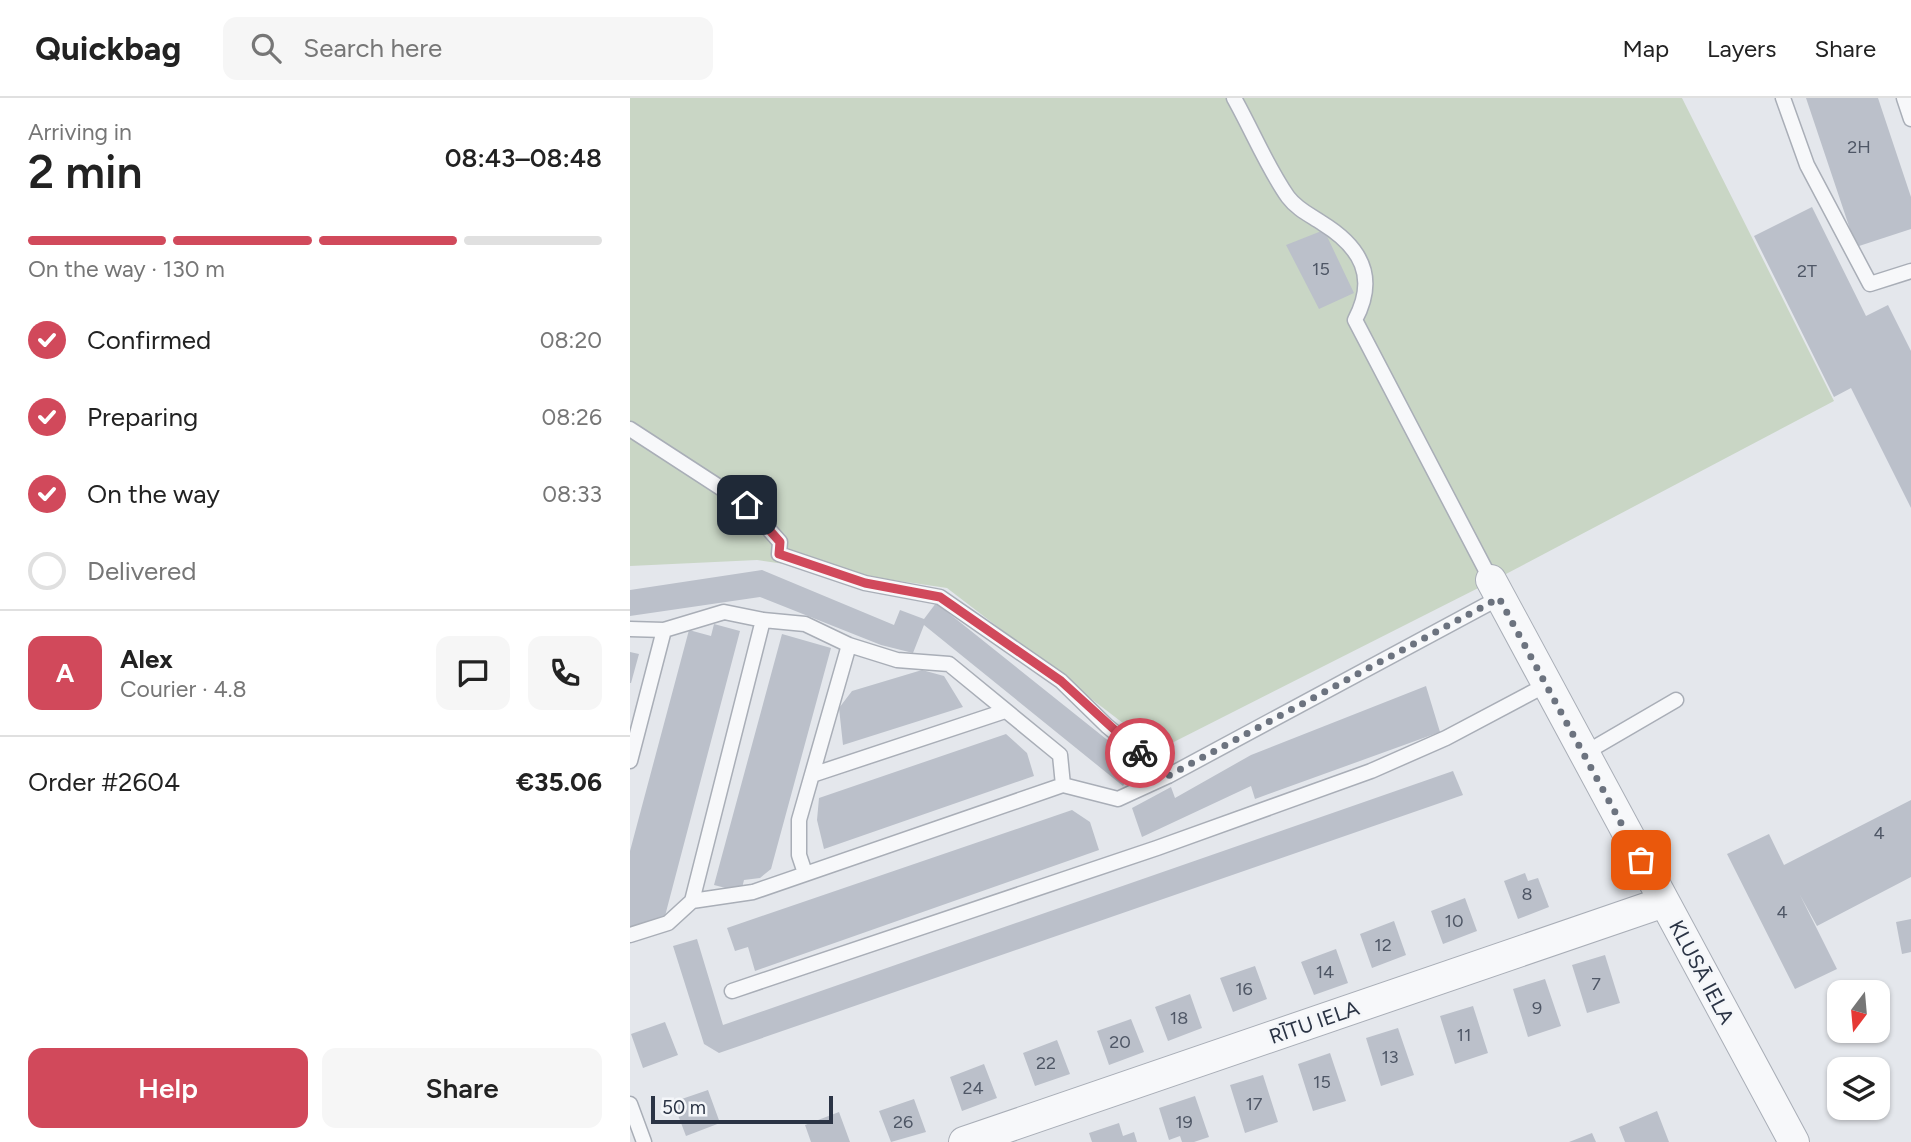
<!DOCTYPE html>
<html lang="en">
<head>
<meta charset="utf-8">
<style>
	body { margin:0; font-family:Figtree,sans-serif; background:#f6f6f6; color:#222; height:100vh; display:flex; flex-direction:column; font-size:26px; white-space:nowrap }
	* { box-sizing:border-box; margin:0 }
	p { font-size:23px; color:#767676 }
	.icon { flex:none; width:38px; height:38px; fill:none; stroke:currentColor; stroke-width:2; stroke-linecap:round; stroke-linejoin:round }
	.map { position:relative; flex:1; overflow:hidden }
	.sheet { display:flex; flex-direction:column; background:#fff; width:630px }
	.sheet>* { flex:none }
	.needle { width:46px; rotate:196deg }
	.tools { position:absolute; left:1197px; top:882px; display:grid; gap:14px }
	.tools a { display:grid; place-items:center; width:63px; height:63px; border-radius:14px; background:#fff; box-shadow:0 2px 5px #0004; font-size:35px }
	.scale { position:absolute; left:21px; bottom:18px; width:182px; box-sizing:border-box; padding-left:7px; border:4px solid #2b3445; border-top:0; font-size:19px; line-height:24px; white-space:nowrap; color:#2b3445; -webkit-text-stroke:5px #f4f6f9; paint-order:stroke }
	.pin { position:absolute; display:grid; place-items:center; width:60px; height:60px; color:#fff; margin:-30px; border-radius:14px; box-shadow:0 4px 10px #0006 }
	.courier { position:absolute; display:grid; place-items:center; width:70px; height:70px; margin:-35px; border:5px solid #d1495b; border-radius:50%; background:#fff; color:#222; box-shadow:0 2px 9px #0007 }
	.overview em { font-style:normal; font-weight:600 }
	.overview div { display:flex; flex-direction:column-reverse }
	.overview { display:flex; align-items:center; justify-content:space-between; height:119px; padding:0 28px }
	h1 { font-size:46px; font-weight:600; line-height:52px }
	.bar { display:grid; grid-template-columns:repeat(4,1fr); gap:10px 7px; align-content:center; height:84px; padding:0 28px }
	.bar i { height:9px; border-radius:5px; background:#e0e0e0 }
	.bar .selected { background:#d1495b }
	.bar p { grid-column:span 4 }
	.line { display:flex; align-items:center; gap:18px; padding:0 28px; border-top:2px solid #e0e0e0 }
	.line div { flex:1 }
	.round { display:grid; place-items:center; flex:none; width:74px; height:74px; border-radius:14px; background:#f6f6f6 }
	ol { padding:0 28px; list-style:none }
	li { display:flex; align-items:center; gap:21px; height:77px }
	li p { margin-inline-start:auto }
	li .icon { padding:7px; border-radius:50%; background:#d1495b; color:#fff; stroke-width:4 }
	li:last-child { color:#767676 }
	li i { width:38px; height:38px; border:4px solid #e0e0e0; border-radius:50% }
	.action { display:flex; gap:14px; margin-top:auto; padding:14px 28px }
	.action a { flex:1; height:80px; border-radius:14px; background:#d1495b; color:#fff; font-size:28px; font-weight:600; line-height:80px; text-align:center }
	.action a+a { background:#f6f6f6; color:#222 }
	header { display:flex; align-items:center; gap:42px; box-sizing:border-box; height:98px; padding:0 35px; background:#fff; border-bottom:2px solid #e0e0e0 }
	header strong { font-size:33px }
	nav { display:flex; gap:38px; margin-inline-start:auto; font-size:24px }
	.search { width:490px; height:63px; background:#f6f6f6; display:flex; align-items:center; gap:18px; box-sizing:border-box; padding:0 24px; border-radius:14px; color:#767676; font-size:26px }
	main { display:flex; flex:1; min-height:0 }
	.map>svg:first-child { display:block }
</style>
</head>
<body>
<header>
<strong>Quickbag</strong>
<div class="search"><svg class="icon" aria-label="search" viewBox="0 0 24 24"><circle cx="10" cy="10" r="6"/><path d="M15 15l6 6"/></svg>Search here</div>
<nav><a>Map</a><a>Layers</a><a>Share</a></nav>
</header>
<main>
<section class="sheet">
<div class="overview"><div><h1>2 min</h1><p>Arriving in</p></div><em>08:43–08:48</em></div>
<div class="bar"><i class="selected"></i><i class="selected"></i><i class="selected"></i><i></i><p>On the way · 130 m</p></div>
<ol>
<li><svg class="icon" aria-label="check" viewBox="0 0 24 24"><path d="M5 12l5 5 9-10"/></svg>Confirmed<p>08:20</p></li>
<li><svg class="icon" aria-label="check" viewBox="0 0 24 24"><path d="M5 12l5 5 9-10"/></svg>Preparing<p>08:26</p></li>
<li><svg class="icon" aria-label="check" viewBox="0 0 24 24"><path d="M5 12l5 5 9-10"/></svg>On the way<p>08:33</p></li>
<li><i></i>Delivered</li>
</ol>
<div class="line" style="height:126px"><b class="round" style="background:#d1495b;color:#fff">A</b><div><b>Alex</b><p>Courier · 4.8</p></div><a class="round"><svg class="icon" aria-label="chat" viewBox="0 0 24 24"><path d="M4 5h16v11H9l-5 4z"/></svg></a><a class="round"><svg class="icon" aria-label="phone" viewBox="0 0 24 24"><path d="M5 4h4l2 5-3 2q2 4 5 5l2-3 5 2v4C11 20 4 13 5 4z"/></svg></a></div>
<div class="line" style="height:91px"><div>Order #2604</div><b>€35.06</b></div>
<div class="action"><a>Help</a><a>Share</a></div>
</section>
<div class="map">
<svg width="1281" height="1044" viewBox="0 0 1281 1044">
	<rect width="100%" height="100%" fill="#e4e7ec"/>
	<path fill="#c9d6c5" d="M0 0H1052L1204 303 876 476 528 652 317 490 127 462 0 468Z"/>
	<path fill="#bbc0ca" d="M1176 0H1248L1281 99V131L1226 149Z
		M1182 109 1236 218 1258 207 1281 253V410L1221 290 1204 299 1124 138Z
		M694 132 724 195 689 211 656 147Z
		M132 472 264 527 270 512 294 521 306 505 520 676 501 691 495 685 493 688 294 527 283 555 251 547 130 499 0 518V492Z
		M84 526 110 533 35 818 6 831 0 829V753L59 532 81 538Z
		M152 536 201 550 141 771 130 780 114 782 111 794 84 787Z
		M0 554 9 556 1 585H0Z
		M292 572 314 578 333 609 213 647 209 610 222 593Z
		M796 588 810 634 625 701 621 688 512 739 502 710 541 689 545 700 621 657Z
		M376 636 397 655 404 678 194 751 187 722 189 700Z
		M823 673 833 697 89 955 74 946 43 848 67 841 93 927Z
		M1281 702V779L1187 828 1170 797 1207 871 1165 891 1097 756 1139 736 1154 767Z
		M442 712 460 724 469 752 125 873 118 849 105 853 97 830Z
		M895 775 898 783 908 780 919 809 888 821 874 783Z
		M835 800 847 833 813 846 801 813Z
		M1281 821V854L1272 856 1266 824Z
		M764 823 776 857 742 870 730 836Z
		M706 851 718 885 684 897 671 864Z
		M975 857 990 905 957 915 942 867Z
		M625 868 637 901 603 914 590 880Z
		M915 881 931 928 898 939 883 891Z
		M560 896 572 930 538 943 525 909Z
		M843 908 858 955 825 966 810 918Z
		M501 921 514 954 479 967 467 933Z
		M35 924 48 957 13 970 1 936Z
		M768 930 784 977 751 988 736 940Z
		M427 942 440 976 405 988 393 955Z
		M700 955 716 1003 683 1013 668 966Z
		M354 966 367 1000 332 1013 320 979Z
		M633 977 648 1024 615 1035 600 987Z
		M78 992 90 1025 56 1038 43 1004Z
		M565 998 579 1039 564 1044H552L550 1038 539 1042 529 1010Z
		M284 1001 296 1034 261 1044 249 1013Z
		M1027 1013 1039 1044H995L989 1029Z
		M209 1014 220 1044H181L175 1027Z
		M489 1025 493 1038 504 1034 507 1044H462L459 1035Z
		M962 1035 966 1044H939Z"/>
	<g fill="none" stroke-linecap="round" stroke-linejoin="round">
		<g stroke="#a9aeb7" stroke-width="17">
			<path id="service" d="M604 0C622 32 637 69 658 99 667 111 680 117 692 125 731 149 748 179 725 222L861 482
				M1153 0 1177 67 1240 186 1281 173
				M1274 0 1281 21
				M0 331 117 407 150 444 149 456 235 485 310 499 431 583 477 628 538 678
				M0 531 34 532 94 514 133 522 175 526 219 547 267 562 319 566 430 657 433 687 123 794 62 803
				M955 655 1046 602
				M0 663 34 532
				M182 677 375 613
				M433 687 488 701 538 678 869 500
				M175 775 169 757V722L219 547
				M0 837 38 825 62 803 133 522
				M102 893 527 750 741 673 816 640 916 587
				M0 1006 14 1044"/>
		</g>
		<g stroke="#a9aeb7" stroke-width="32">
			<path id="minor" d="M861 482 1164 1044
				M334 1044 1034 804"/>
		</g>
		<use href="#service" stroke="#f7f8fa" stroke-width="14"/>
		<use href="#minor" stroke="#f7f8fa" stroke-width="30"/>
	</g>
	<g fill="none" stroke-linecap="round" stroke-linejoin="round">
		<path stroke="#6c737f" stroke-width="7" stroke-dasharray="0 12.6" d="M510 655 538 678 869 500 1011 762"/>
		<path stroke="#d1495b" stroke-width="9" d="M117 407 150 444 149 456 235 485 310 499 431 583 510 655"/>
	</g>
	<g text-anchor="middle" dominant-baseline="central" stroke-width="5" stroke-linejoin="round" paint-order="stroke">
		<g font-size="18" fill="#4f5766">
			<text x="1229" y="49">2H</text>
			<text x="691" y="171">15</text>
			<text x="1177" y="173">2T</text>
			<text x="1249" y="735">4</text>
			<text x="897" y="796">8</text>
			<text x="1152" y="814">4</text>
			<text x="824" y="823">10</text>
			<text x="753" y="847">12</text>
			<text x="695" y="874">14</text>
			<text x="966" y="886">7</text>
			<text x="614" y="891">16</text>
			<text x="907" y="910">9</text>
			<text x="549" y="920">18</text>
			<text x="834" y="937">11</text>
			<text x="490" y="944">20</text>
			<text x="760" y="959">13</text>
			<text x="416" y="965">22</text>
			<text x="692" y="984">15</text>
			<text x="343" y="990">24</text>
			<text x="624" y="1006">17</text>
			<text x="273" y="1024">26</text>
			<text x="554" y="1024">19</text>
		</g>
		<g font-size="21" fill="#2b3445" stroke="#f4f6f9">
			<text transform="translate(1072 874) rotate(62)">KLUSĀ IELA</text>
			<text transform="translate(684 924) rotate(-19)">RĪTU IELA</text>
		</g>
	</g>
</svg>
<div class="tools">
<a><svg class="needle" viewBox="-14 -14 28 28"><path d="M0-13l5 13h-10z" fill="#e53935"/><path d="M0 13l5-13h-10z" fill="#767676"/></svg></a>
<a><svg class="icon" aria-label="layers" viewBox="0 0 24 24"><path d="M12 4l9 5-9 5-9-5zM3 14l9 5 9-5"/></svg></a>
</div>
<div class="scale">50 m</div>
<div class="pin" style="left:1011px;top:762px;background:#ea580c"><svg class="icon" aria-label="bag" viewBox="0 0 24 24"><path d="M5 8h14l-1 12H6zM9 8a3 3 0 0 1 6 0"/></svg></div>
<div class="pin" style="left:117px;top:407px;background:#1f2937"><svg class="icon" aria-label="home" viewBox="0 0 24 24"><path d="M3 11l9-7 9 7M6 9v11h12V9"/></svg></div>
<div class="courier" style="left:510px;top:655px"><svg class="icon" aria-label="bike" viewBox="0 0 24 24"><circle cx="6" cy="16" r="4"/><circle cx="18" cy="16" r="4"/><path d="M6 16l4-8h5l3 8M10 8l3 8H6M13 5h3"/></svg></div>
</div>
</main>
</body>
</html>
